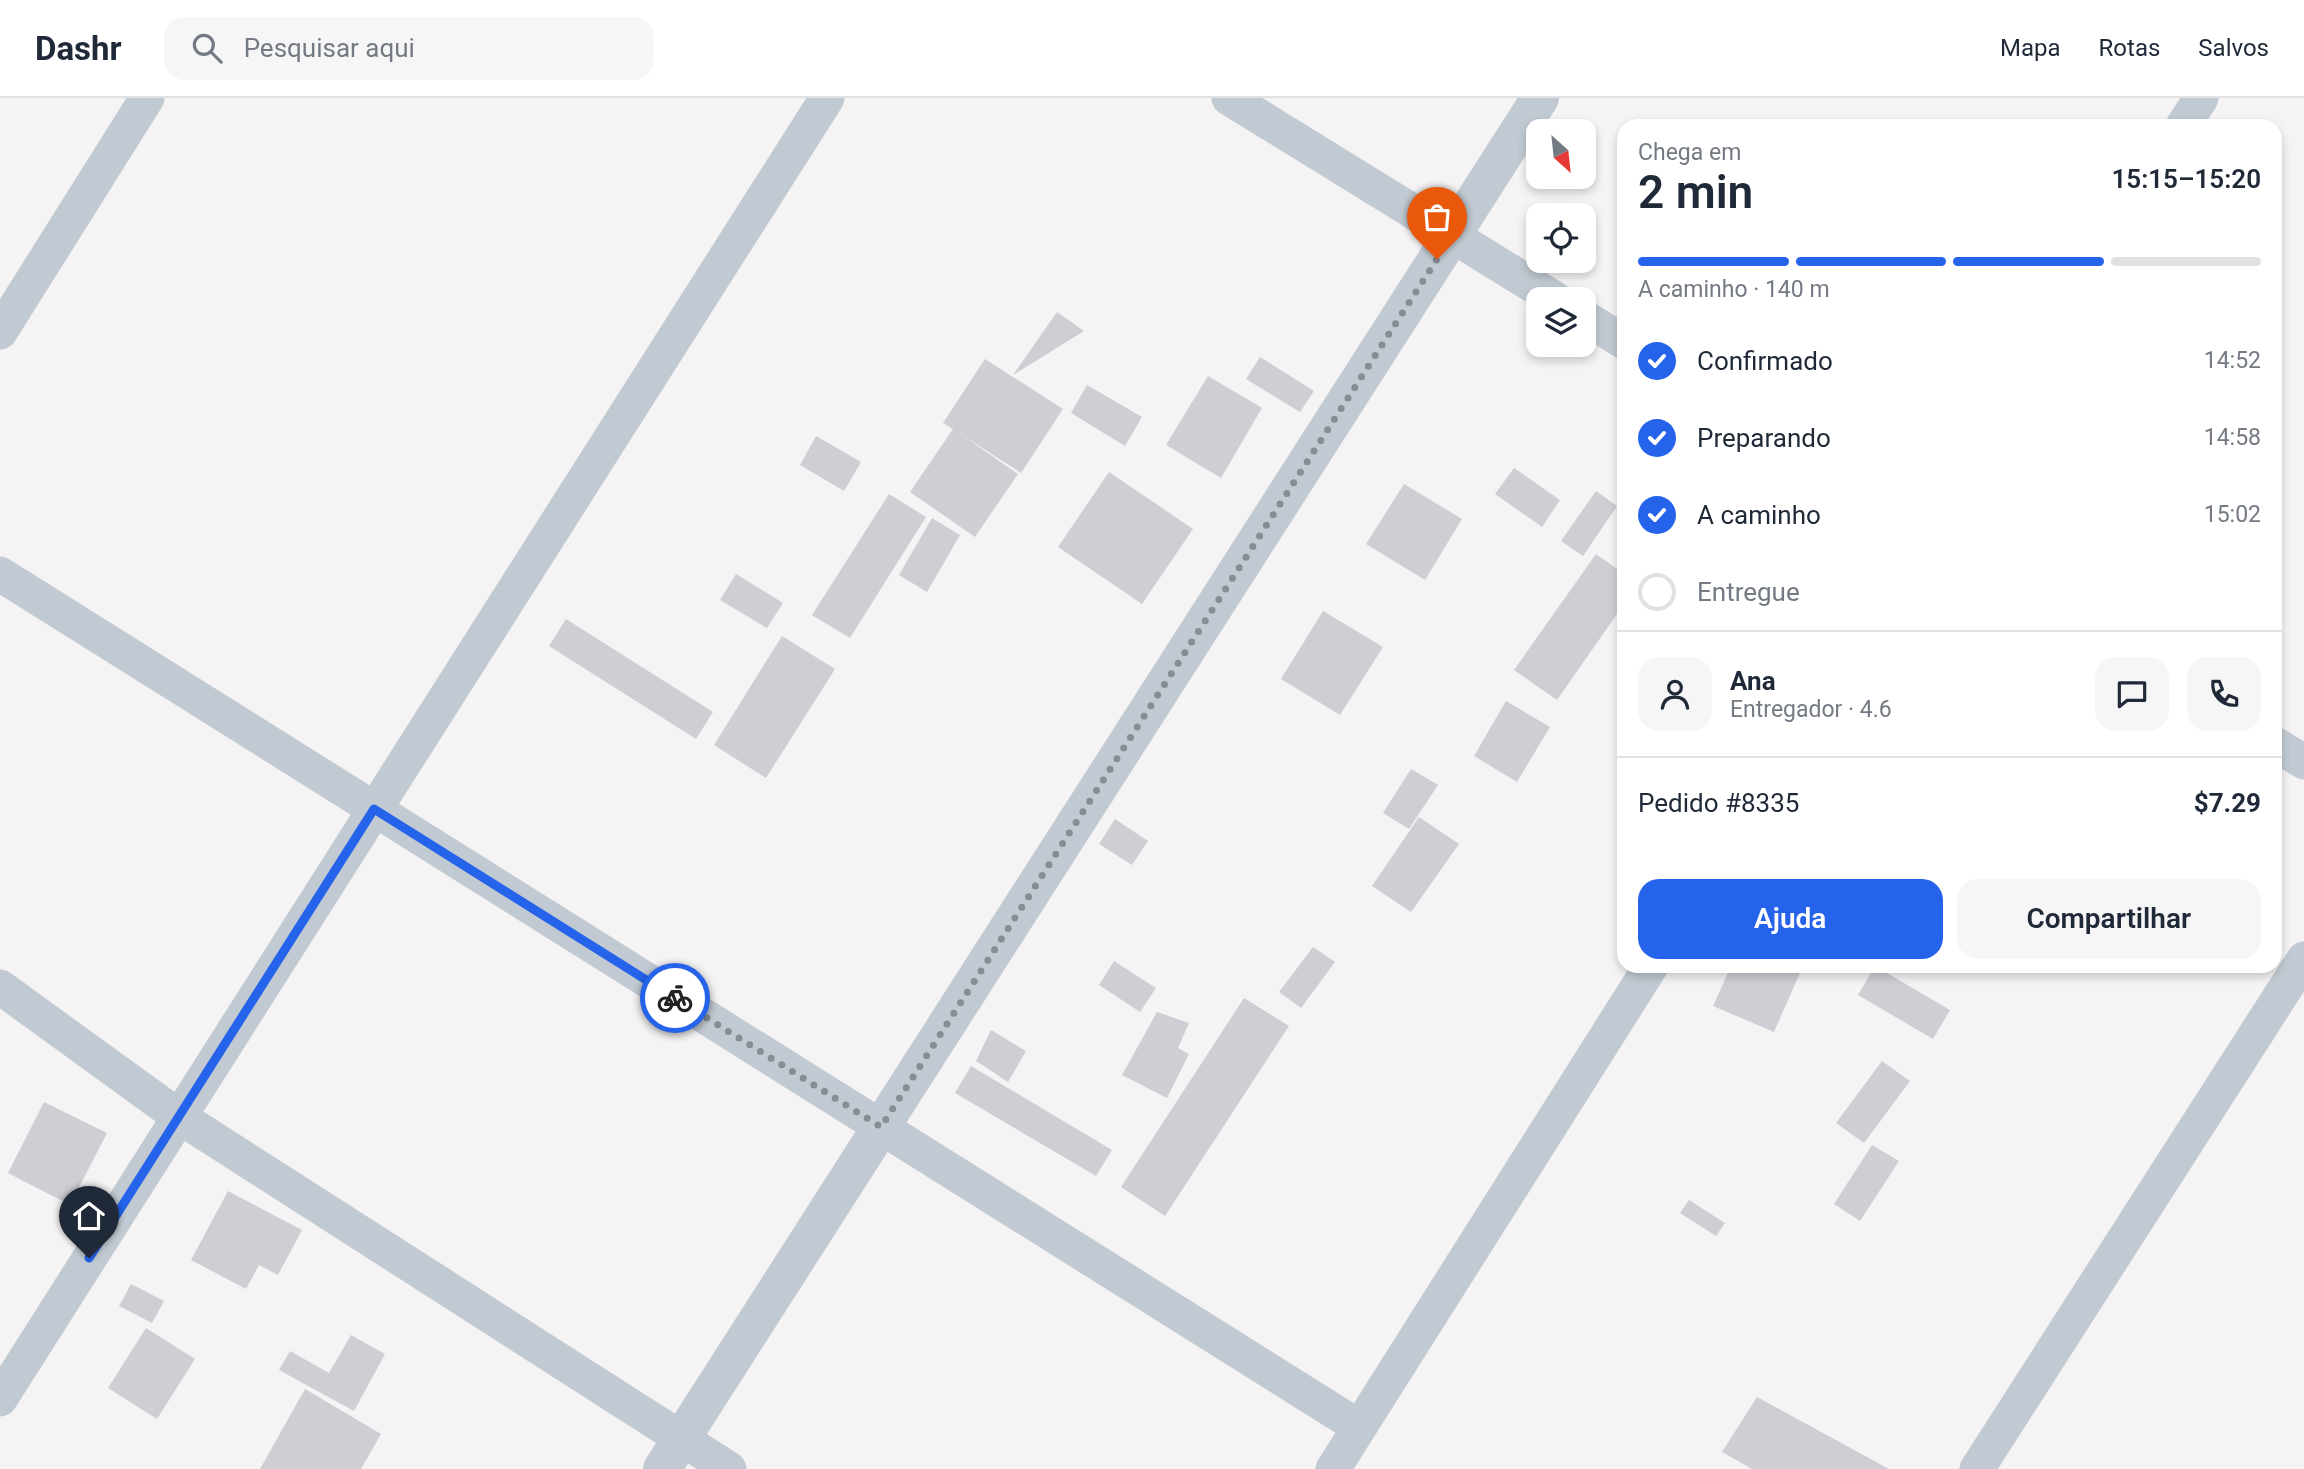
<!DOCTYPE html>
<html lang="pt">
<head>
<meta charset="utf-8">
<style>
	body { margin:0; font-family:Roboto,sans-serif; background:#f6f6f7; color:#1f2937; height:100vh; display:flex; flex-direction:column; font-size:26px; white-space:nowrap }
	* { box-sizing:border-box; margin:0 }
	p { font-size:23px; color:#747a83 }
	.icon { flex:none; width:38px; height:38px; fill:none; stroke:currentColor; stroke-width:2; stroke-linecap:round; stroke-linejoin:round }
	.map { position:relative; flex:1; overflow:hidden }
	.sheet { position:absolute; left:1617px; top:21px; width:665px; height:854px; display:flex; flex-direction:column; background:#fff; border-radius:21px; box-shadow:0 4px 10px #0003 }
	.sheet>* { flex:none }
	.needle { width:46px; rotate:153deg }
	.fabs { position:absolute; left:1526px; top:21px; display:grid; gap:14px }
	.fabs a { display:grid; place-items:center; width:70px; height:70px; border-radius:14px; background:#fff; box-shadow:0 4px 10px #0003; font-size:35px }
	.pin { position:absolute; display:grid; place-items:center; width:60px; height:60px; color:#fff; margin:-72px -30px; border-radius:50% 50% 50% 0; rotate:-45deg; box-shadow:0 0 7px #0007 }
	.pin .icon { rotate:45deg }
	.courier { position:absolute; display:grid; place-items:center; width:70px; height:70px; margin:-35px; border:5px solid #2563eb; border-radius:50%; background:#fff; color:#222; box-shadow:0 2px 9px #0007 }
	.summary em { font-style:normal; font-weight:600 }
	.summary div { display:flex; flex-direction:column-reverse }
	.summary { display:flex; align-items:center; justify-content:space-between; height:119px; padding:0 21px }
	h1 { font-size:46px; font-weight:600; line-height:52px }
	.bar { display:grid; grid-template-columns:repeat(4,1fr); gap:10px 7px; align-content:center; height:84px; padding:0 21px }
	.bar i { height:9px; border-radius:5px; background:#e0e1e3 }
	.bar .active { background:#2563eb }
	.bar p { grid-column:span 4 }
	.line { display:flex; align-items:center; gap:18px; padding:0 21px; border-top:2px solid #e0e1e3 }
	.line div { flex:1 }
	.round { display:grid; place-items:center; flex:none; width:74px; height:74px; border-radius:21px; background:#f6f6f7 }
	ol { padding:0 21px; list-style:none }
	li { display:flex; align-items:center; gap:21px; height:77px }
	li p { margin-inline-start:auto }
	li .icon { padding:7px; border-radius:50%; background:#2563eb; color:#fff; stroke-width:4 }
	li:last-child { color:#747a83 }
	li i { width:38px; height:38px; border:4px solid #e0e1e3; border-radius:50% }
	.primary-button { display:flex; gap:14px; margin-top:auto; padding:14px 21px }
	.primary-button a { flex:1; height:80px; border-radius:21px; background:#2563eb; color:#fff; font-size:28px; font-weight:600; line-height:80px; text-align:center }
	.primary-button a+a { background:#f6f6f7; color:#1f2937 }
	header { display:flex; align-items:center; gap:42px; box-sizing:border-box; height:98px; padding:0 35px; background:#fff; border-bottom:2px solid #e0e1e3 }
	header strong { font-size:33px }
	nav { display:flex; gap:38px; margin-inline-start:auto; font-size:24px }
	.search { width:490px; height:63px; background:#f6f6f7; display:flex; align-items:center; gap:18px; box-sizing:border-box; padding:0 24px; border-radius:21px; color:#747a83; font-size:26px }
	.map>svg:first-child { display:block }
</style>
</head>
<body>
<header>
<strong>Dashr</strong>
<div class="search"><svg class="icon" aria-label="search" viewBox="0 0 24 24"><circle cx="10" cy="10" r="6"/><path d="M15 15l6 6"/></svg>Pesquisar aqui</div>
<nav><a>Mapa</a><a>Rotas</a><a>Salvos</a></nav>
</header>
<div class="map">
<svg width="2304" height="1371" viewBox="0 0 2304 1371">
	<rect width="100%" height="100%" fill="#f5f3f3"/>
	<path fill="#cdcfd5" d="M1057 214 1084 233 1013 277Z
		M1260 259 1314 293 1300 314 1246 281Z
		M985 261 1063 311 1021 375 959 335 1018 376 975 439 910 394 953 331 943 325Z
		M1208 278 1262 310 1221 380 1166 347Z
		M1087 287 1142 319 1125 348 1071 315Z
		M816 338 861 364 844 393 800 367Z
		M1514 370 1560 402 1542 429 1495 396Z
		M1109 374 1193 431 1142 506 1058 449Z
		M1404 386 1462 421 1425 482 1366 446Z
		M1596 393 1617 408 1583 458 1561 443Z
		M889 396 926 419 850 540 812 517Z
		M932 420 960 437 927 494 899 477Z
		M1596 456 1624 476V506L1557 602 1514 572Z
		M736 476 783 505 767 530 720 502Z
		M1323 513 1383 549 1340 617 1281 581Z
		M566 521 713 614 696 641 549 548Z
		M782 538 835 571 766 680 714 647Z
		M1506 603 1550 629 1517 684 1474 658Z
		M1411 671 1438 687 1409 731 1383 715Z
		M1419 719 1459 746 1411 814 1372 788Z
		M1115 721 1148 743 1132 767 1099 746Z
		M1313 849 1335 864 1301 910 1279 894Z
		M1114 863 1156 890 1140 914 1099 887Z
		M1731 868H1803L1774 934 1713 908Z
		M1875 868 1950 912 1933 941 1858 897Z
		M1244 900 1289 928 1165 1118 1121 1089Z
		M1157 914 1189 925 1178 950 1189 956 1167 1000 1122 977Z
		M991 932 1026 953 1008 984 976 963Z
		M1882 963 1910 983 1864 1045 1836 1025Z
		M971 968 1112 1052 1096 1078 955 995Z
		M44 1004 107 1035 70 1107 8 1075Z
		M1872 1047 1899 1063 1860 1123 1834 1106Z
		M228 1093 302 1132 278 1177 259 1167 246 1191 191 1162Z
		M1689 1102 1725 1125 1716 1138 1680 1115Z
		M131 1186 164 1203 152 1225 119 1208Z
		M146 1230 195 1261 157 1321 108 1290Z
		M351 1237 385 1256 354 1313 279 1272 290 1253 329 1275Z
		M305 1291 381 1336 361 1371H260Z
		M1757 1299 1889 1371H1752L1722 1354Z"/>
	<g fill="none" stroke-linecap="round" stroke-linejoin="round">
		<path stroke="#c1cad2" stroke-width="35" d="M1229 0 1555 201
			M2183 28 2201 0
			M1584 219 1624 244
			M0 234 147 0
			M0 476 1359 1329
			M2275 646 2304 664
			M0 889 178 1018 729 1371
			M0 1301 827 0
			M1333 1371 1651 868
			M1977 1371 2304 861"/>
		<path stroke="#c1cad2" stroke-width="38" d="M662 1371 1540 0"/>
	</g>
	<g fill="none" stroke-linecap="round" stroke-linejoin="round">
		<path stroke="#868d94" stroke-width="7" stroke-dasharray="0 12.6" d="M675 900 881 1029 1437 161"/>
		<path stroke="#2563eb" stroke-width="9" d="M89 1160 374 711 675 900"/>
	</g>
</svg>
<div class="fabs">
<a><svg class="needle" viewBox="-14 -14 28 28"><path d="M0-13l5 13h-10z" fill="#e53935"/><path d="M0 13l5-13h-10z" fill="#747a83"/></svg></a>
<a><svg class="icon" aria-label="locate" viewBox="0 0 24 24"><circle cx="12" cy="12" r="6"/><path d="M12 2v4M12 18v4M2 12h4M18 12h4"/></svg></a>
<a><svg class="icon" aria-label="layers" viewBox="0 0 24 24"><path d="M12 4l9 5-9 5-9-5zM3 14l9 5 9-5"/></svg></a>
</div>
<div class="pin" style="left:1437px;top:161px;background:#ea580c"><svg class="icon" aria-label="bag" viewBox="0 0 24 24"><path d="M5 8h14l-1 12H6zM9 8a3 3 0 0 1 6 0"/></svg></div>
<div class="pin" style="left:89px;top:1160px;background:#1f2937"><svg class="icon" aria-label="home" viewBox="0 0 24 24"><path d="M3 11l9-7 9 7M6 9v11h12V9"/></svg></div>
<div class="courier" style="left:675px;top:900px"><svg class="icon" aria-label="bike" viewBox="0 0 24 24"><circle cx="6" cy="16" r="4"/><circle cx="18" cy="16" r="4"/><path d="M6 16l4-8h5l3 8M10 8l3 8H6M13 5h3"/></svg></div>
<section class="sheet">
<div class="summary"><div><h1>2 min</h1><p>Chega em</p></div><em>15:15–15:20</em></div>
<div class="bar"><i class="active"></i><i class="active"></i><i class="active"></i><i></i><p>A caminho · 140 m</p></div>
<ol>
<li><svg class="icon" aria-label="check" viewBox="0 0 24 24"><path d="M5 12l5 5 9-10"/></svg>Confirmado<p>14:52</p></li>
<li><svg class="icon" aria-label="check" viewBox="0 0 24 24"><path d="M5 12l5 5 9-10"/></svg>Preparando<p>14:58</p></li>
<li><svg class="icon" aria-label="check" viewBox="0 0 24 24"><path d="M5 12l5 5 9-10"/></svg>A caminho<p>15:02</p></li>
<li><i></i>Entregue</li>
</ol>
<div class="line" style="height:126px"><a class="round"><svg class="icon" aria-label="person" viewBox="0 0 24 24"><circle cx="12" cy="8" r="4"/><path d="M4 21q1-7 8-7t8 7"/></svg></a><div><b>Ana</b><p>Entregador · 4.6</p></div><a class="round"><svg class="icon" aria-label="chat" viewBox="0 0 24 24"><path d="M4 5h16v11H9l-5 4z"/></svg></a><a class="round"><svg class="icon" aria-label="phone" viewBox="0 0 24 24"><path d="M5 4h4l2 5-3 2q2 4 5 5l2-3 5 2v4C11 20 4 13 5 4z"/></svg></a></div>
<div class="line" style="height:91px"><div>Pedido #8335</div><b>$7.29</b></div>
<div class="primary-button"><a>Ajuda</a><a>Compartilhar</a></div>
</section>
</div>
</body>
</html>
